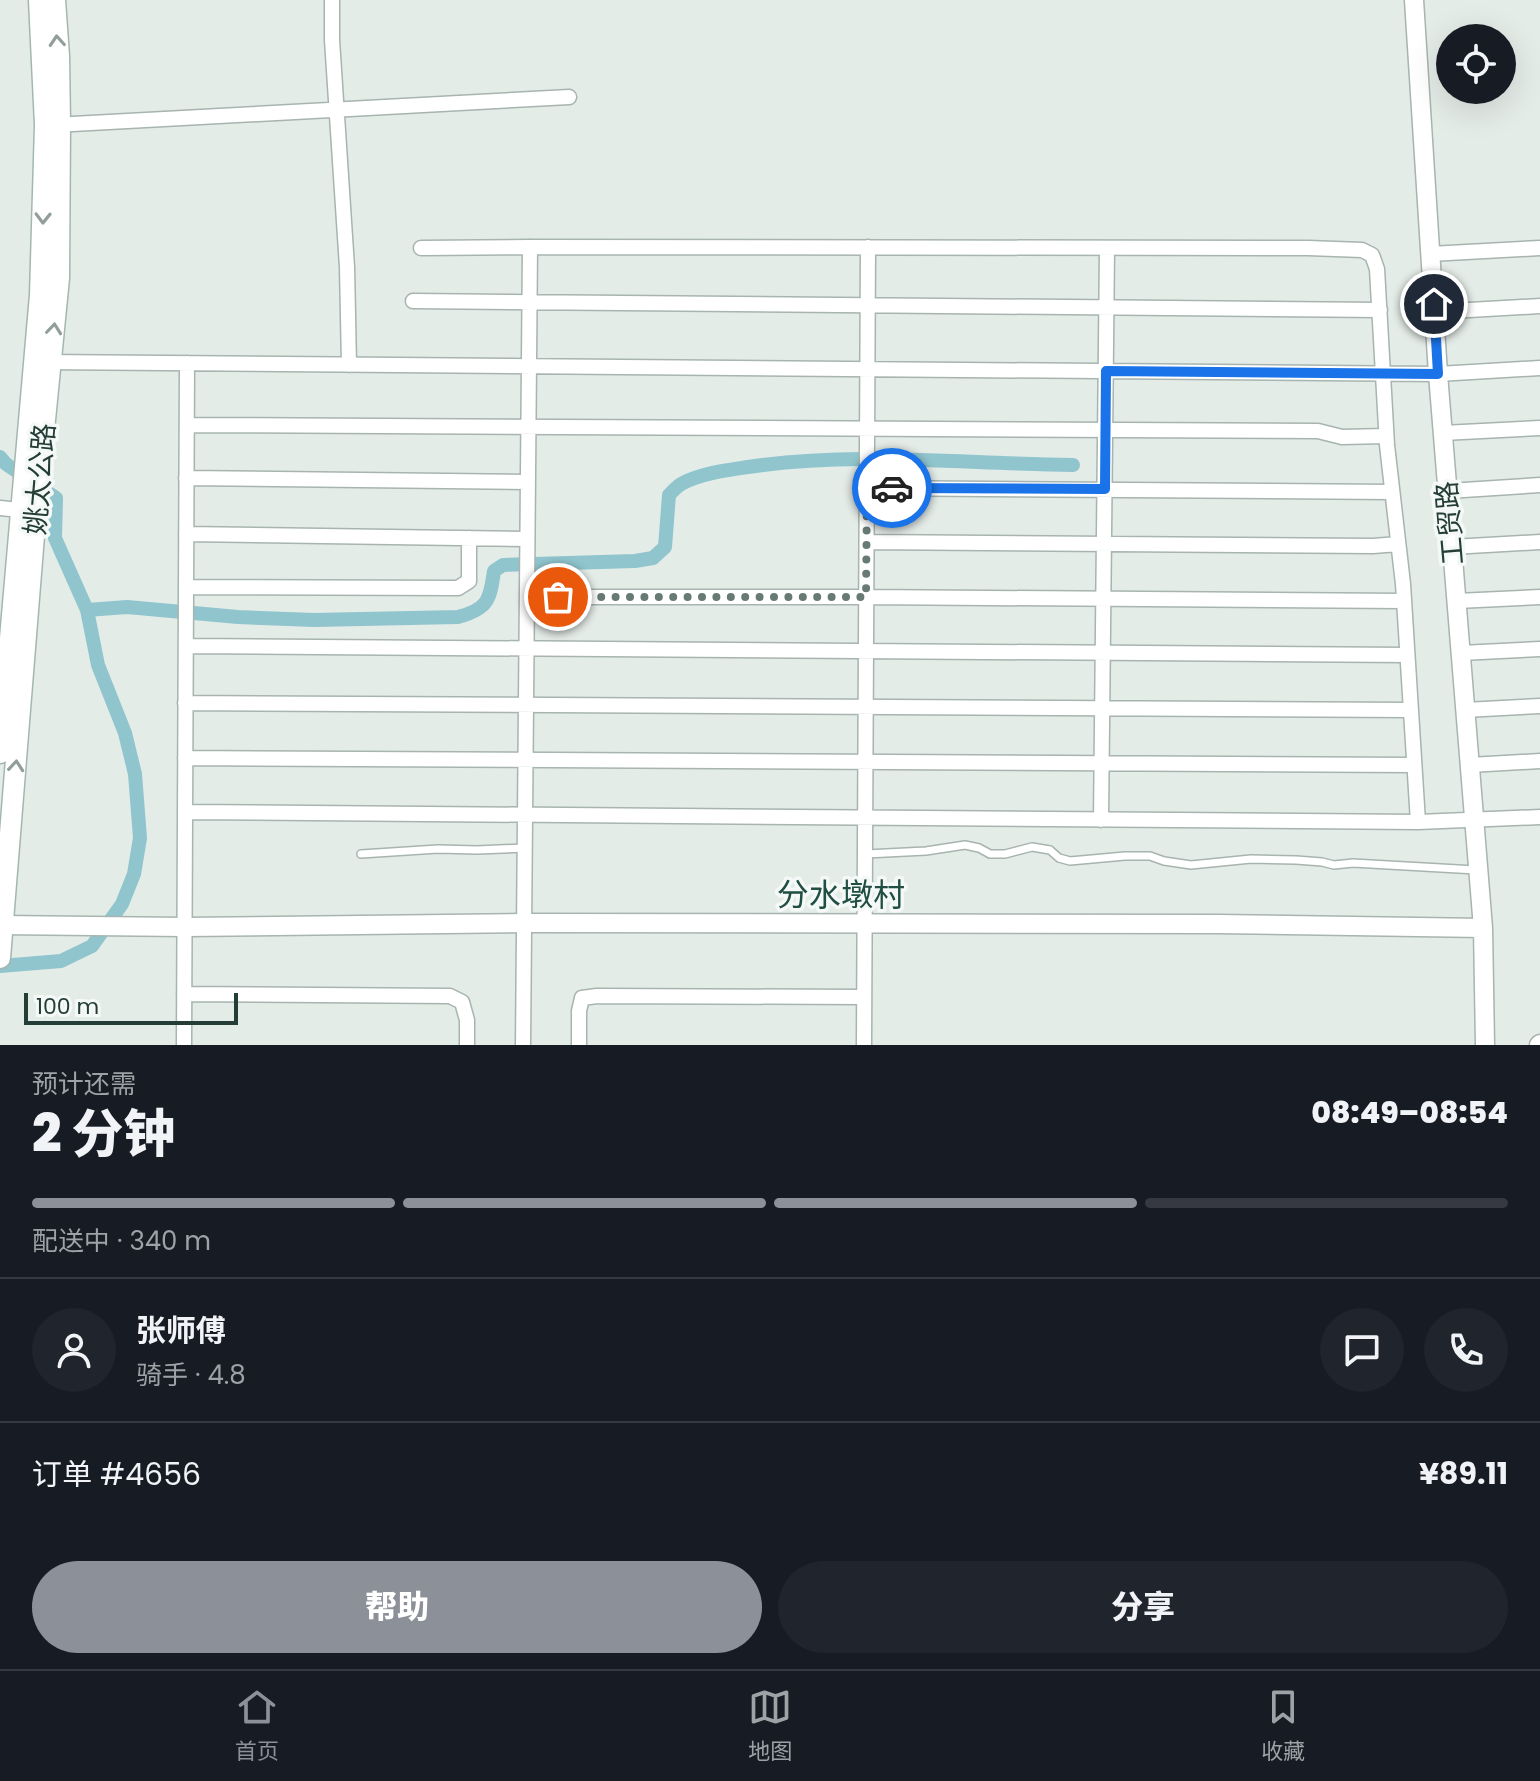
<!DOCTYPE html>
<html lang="zh">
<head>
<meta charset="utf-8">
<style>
	body { margin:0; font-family:Poppins,"Noto Sans SC",sans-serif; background:#20242c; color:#f1f3f6; height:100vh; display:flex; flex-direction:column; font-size:30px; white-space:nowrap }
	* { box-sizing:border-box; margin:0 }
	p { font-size:26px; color:#9ea1a6 }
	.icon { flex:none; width:44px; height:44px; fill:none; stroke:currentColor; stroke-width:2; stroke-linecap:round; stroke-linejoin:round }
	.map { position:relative; height:1045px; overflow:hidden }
	.side { display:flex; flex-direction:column; background:#171b24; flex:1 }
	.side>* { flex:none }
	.tools { position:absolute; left:1436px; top:24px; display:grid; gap:16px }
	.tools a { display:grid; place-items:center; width:80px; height:80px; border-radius:50%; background:#171b24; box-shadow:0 8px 32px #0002; font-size:40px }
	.scale { position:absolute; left:24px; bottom:20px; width:214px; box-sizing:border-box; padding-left:8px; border:4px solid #243d36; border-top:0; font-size:22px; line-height:28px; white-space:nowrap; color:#243d36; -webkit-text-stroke:6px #f4f9f7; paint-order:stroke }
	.pin { position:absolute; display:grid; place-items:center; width:68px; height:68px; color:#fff; margin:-34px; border:4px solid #fff; border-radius:50%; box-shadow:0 2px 8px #0007 }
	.courier { position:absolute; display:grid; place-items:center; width:80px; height:80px; margin:-40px; border:6px solid #1a73e8; border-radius:50%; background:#fff; color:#222; box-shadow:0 2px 10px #0007 }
	.headline em { font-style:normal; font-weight:800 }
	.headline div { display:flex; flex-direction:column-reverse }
	.headline { display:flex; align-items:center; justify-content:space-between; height:136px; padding:0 32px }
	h1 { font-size:52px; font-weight:800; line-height:60px }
	.bar { display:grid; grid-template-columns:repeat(4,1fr); gap:12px 8px; align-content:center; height:96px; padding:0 32px }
	.bar i { height:10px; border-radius:6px; background:#363941 }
	.bar .active { background:#8c9099 }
	.bar p { grid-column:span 4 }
	.line { display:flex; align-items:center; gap:20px; padding:0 32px; border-top:2px solid #363941 }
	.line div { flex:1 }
	.round { display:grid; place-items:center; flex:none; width:84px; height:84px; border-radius:42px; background:#20242c }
	.cta { display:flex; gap:16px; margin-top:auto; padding:16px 32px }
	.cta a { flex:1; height:92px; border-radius:48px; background:#8c9099; color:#fff; font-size:32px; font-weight:800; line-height:92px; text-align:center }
	.cta a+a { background:#20242c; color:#f1f3f6 }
	.tab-bar { display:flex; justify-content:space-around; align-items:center; height:112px; border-top:2px solid #363941; background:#171b24; font-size:22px; color:#9ea1a6 }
	.tab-bar a { display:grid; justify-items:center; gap:4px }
	.tab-bar .active { color:#8c9099 }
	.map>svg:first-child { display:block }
</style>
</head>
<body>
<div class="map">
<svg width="1540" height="1045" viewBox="0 0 1540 1045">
	<rect width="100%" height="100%" fill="#e4ece8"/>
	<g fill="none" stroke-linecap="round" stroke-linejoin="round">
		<path stroke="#90c5ce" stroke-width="14" d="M0 457 6 464 56 498 55 538 87 610 98 665 125 733 135 774 140 838 134 874 122 904 92 946 61 961 0 966
			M87 610 127 607 238 617 314 620 458 617C488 609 490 600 494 571L503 565 635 561 653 558 665 547 669 495C673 491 678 485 683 483 702 473 728 470 748 467 857 451 964 464 1073 465"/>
		<g stroke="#a7b4af" stroke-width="10">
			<path id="service" d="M361 854 438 849 477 850 525 848
				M866 854 926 851 965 845 979 848 990 854H1005L1032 847 1050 850 1059 858 1070 861 1125 856H1150L1164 861 1191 865 1251 859 1296 860 1322 862 1334 865 1353 863 1476 870"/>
		</g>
		<g stroke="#a7b4af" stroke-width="17">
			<path id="minor" d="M332 0V40L347 267 349 365
				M54 125 569 97
				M421 248 530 247 1308 248 1362 250 1372 255 1377 269 1387 445 1403 584 1418 822
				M1430 254 1540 248
				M413 301 1380 310
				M1434 312 1540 306
				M43 362 1438 374 1540 368
				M187 425 1318 431 1342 437 1386 436
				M1443 433 1540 428
				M186 478 528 482
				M867 488 1392 492
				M1448 491 1540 485
				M0 508 28 511
				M186 534 527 539
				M867 542 1373 546 1398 544
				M1452 547 1540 542
				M186 587 458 588 469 581V538
				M527 597H866L1404 601
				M1457 601 1540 597
				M186 646 1407 655
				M1461 653 1540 649
				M185 703 1411 710
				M1465 710 1540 706
				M185 758 1414 765
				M1470 765 1540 761
				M185 812 1418 822 1540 817
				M1101 820 1107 249
				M184 994 450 996 462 1002 467 1020V1045
				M184 1045 187 363
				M523 1045 530 247
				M579 1045V1011L582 998 597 996 864 997
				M864 1045 868 247"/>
		</g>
		<g stroke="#a7b4af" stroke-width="21">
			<path id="tertiary" d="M1414 0 1438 374 1483 928 1485 1045
				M0 925 185 927 524 923 1218 924 1483 928
				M1539 1045 1540 1044"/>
		</g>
		<g stroke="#a3b7b0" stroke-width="23">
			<path id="secondary" d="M0 753 40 295 45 125 39 0
				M0 958 36 511 59 278 60 124 59 56 55 0"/>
		</g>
		<use href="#service" stroke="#fff" stroke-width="7"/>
		<use href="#minor" stroke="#fff" stroke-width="14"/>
		<use href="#tertiary" stroke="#fff" stroke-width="18"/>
		<use href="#secondary" stroke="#fff" stroke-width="20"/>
	</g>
	<defs><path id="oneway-chevron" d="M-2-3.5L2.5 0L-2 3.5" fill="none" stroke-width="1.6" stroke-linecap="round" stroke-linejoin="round" transform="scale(2)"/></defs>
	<g stroke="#929e9a">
		<use href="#oneway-chevron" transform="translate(57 41) rotate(-94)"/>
		<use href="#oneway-chevron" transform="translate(43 218) rotate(91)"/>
		<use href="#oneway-chevron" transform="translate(54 329) rotate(-84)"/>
		<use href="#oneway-chevron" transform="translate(16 766) rotate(-85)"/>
	</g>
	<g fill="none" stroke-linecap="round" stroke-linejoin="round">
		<path stroke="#677a74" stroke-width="8" stroke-dasharray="0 14.4" d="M558 597H866L867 488H892"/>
		<path stroke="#1a73e8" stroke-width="10" d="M892 488 1105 489 1106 371 1438 374 1434 304"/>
	</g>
	<g text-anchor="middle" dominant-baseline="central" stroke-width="7" stroke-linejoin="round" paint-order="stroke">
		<g font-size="28" fill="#243d36" stroke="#f4f9f7">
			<text transform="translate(40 479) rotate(-85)">姚太公路</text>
			<text transform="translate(1450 523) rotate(-95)">工贸路</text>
		</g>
		<g font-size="32" fill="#214e42" stroke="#f4f9f7">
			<text x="841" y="894">分水墩村</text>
		</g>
	</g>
</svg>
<div class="tools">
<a><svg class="icon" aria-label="locate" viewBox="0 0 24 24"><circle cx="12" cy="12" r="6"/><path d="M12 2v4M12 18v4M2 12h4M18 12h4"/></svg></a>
</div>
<div class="scale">100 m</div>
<div class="pin" style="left:558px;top:597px;background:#ea580c"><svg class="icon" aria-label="bag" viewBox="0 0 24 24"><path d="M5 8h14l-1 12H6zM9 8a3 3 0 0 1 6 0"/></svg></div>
<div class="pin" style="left:1434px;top:304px;background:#1f2937"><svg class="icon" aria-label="home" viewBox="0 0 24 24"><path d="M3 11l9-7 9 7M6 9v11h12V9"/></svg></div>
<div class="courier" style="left:892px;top:488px"><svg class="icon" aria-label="car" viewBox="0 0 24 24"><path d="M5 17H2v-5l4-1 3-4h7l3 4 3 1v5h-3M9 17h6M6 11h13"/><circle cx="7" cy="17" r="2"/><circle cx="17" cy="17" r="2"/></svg></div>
</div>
<section class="side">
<div class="headline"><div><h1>2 分钟</h1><p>预计还需</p></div><em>08:49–08:54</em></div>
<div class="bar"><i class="active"></i><i class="active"></i><i class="active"></i><i></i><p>配送中 · 340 m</p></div>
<div class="line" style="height:144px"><a class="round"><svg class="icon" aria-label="person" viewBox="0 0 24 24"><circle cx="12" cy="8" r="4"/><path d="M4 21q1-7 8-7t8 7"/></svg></a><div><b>张师傅</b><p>骑手 · 4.8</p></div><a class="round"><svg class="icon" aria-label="chat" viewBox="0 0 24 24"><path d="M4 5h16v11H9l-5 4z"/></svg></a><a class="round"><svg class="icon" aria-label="phone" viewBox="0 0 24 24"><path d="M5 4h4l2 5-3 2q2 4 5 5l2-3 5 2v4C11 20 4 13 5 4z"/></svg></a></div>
<div class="line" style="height:104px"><div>订单 #4656</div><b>¥89.11</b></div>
<div class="cta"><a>帮助</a><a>分享</a></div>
</section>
<nav class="tab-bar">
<a class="active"><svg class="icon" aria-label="home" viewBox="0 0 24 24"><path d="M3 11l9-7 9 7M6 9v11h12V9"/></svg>首页</a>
<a><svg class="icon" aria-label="map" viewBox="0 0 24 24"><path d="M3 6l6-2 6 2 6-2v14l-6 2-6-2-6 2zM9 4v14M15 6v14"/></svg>地图</a>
<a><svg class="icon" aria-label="saved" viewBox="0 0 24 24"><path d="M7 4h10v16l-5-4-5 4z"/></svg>收藏</a>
</nav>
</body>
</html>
